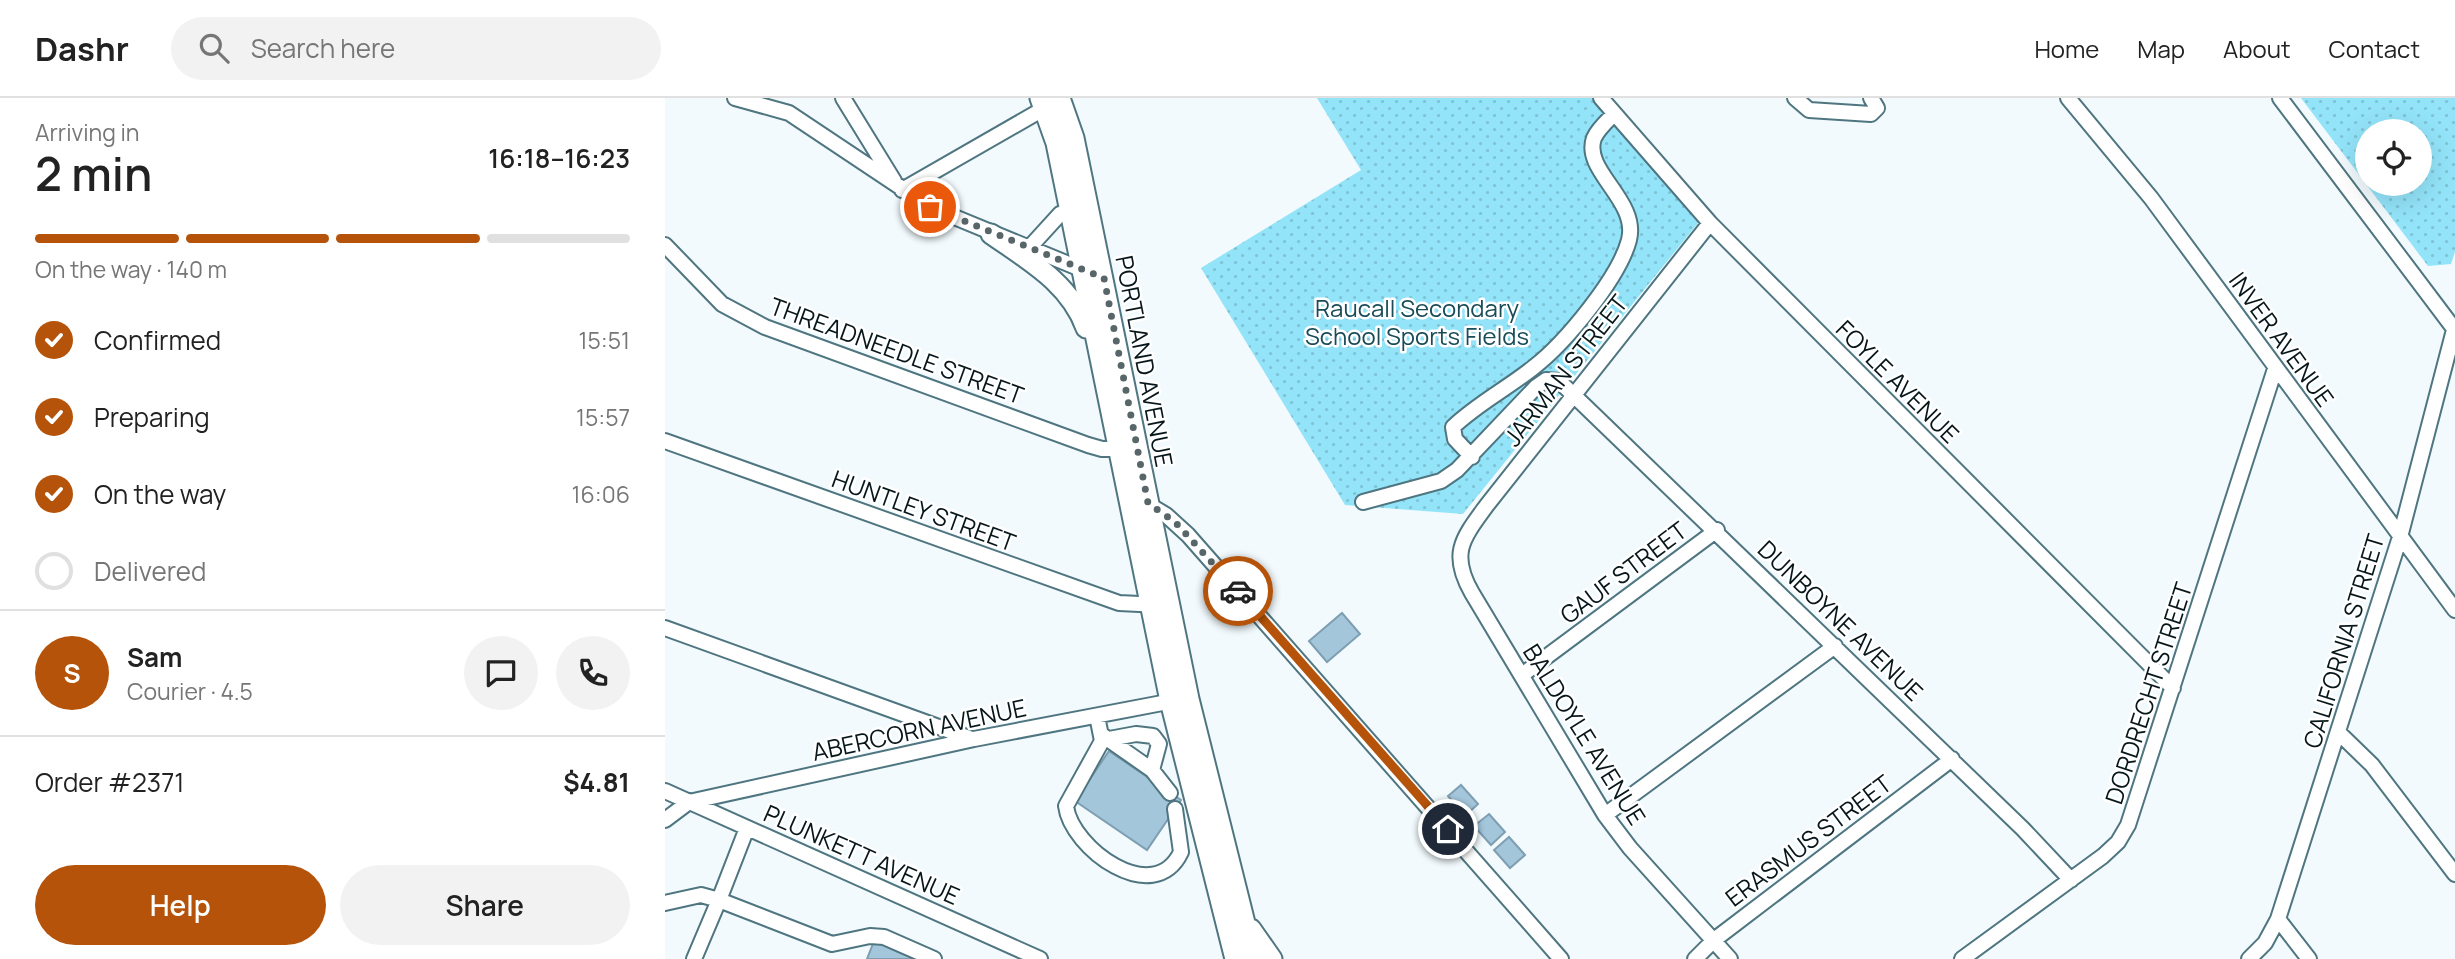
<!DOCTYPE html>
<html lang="en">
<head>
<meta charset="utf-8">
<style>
	body { margin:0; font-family:Manrope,sans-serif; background:#f2f2f2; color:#222; height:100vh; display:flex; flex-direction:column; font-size:26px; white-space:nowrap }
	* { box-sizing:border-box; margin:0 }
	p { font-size:23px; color:#767676 }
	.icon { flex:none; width:38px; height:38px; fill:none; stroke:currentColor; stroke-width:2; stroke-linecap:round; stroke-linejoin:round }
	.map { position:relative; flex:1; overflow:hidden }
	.panel { display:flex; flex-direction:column; background:#fff; width:665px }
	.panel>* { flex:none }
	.tools { position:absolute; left:1690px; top:21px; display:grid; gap:14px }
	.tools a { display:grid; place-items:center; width:77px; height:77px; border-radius:50%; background:#fff; box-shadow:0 7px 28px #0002; font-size:35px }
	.pin { position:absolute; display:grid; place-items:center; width:60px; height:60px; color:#fff; margin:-30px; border:4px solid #fff; border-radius:50%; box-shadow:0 2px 7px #0007 }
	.courier { position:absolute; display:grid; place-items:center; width:70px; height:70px; margin:-35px; border:5px solid #b45309; border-radius:50%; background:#fff; color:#222; box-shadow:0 2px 9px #0007 }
	.head em { font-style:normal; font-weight:600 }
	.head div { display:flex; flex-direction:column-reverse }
	.head { display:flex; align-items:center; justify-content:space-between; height:119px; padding:0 35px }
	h1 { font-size:46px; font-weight:600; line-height:52px }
	.bar { display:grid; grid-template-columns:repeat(4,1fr); gap:10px 7px; align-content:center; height:84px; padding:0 35px }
	.bar i { height:9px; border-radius:5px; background:#e0e0e0 }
	.bar .active { background:#b45309 }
	.bar p { grid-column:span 4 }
	.line { display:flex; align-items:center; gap:18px; padding:0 35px; border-top:2px solid #e0e0e0 }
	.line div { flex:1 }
	.round { display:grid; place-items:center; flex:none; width:74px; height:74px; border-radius:37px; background:#f2f2f2 }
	ol { padding:0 35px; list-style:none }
	li { display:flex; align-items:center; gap:21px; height:77px }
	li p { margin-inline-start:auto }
	li .icon { padding:7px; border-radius:50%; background:#b45309; color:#fff; stroke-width:4 }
	li:last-child { color:#767676 }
	li i { width:38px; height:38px; border:4px solid #e0e0e0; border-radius:50% }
	.primary-button { display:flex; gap:14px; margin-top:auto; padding:14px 35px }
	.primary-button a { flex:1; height:80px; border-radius:42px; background:#b45309; color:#fff; font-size:28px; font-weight:600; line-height:80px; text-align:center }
	.primary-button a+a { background:#f2f2f2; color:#222 }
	header { display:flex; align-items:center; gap:42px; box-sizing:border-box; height:98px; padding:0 35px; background:#fff; border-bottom:2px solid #e0e0e0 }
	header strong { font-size:33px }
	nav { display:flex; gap:38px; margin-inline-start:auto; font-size:24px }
	.search { width:490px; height:63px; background:#f2f2f2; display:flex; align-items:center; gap:18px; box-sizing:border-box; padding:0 24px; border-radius:38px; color:#767676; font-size:26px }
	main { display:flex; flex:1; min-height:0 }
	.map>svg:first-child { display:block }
</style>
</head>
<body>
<header>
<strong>Dashr</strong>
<div class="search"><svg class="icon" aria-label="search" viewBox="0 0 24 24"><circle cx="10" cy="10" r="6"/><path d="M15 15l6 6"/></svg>Search here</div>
<nav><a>Home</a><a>Map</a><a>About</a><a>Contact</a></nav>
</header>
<main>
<section class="panel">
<div class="head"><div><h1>2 min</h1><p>Arriving in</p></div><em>16:18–16:23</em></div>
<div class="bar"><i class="active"></i><i class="active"></i><i class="active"></i><i></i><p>On the way · 140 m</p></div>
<ol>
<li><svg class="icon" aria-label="check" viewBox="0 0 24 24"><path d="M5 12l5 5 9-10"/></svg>Confirmed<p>15:51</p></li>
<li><svg class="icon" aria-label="check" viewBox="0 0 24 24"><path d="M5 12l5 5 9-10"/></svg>Preparing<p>15:57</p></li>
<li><svg class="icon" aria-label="check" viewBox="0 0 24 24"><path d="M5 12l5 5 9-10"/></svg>On the way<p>16:06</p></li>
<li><i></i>Delivered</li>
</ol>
<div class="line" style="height:126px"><b class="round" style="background:#b45309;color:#fff">S</b><div><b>Sam</b><p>Courier · 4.5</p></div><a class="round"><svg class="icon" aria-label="chat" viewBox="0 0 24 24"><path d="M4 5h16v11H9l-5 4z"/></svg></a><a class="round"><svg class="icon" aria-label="phone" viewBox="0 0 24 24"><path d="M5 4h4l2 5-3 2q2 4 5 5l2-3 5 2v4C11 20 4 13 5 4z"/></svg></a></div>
<div class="line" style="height:91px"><div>Order #2371</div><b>$4.81</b></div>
<div class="primary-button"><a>Help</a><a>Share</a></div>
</section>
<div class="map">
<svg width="1790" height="861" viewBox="0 0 1790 861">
	<defs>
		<pattern id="green-dots" width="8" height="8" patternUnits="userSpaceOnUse" patternTransform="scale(1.75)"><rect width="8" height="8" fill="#93e4f9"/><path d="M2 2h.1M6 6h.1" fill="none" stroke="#7dc3d5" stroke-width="1.8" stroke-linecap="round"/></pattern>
	</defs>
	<rect width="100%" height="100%" fill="#f2fafd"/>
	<path fill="url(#green-dots)" fill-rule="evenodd" d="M652 0H930L1033 125 798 416 680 407 536 170 696 72Z
		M1636 0H1790V154L1786 166 1763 168ZM1703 33H1755V86H1703Z"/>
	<path fill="#a4c6db" stroke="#7e9eb2" stroke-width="2" d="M677 515 695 536 662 564 644 543Z
		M444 653 516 702 482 752 410 703Z
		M796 687 813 706 800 718 783 698Z
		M824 716 840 734 826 747 809 728Z
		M844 739 860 757 845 770 829 752Z
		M209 843 250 861H202Z"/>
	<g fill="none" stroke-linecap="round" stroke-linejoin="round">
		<g stroke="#4f7680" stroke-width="18">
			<path id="minor" d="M70 0 124 15 265 109 423 174
				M178 0 229 83
				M936 0 1045 125 1508 590
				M1130 0 1144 12 1206 16 1212 10 1206 0
				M1403 0 1486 100 1790 512
				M1615 0 1790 232
				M237 92 387 6
				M1045 125 822 407C798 440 784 455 807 495L940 717 965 750 1065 861
				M0 147 57 206 100 229 423 347 437 351H461
				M364 150 395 116 412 111
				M0 343 454 505 495 507
				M807 359 790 341 788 329C812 306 843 290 869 269 900 245 954 180 964 142 974 102 917 73 929 40 933 31 942 23 949 16
				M698 404 776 383 792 372 871 289 881 282 894 283 1358 731 1406 782
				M481 405 501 417 523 437 896 861
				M0 530 307 641
				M857 577 1052 432
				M432 618 437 643 401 708C406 750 489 811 516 754L510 711
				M1674 635 1707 667 1790 776
				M437 637 487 672 505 695
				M444 641 471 636 488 638 494 646 487 672
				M0 693 375 861
				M940 717 1170 548
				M0 722 24 704 309 641 513 602
				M82 730 54 802 167 846 205 838 219 839 269 861
				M0 805 36 797 54 802 29 861
				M1613 821 1644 861
				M1030 861 1049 842 1287 661
				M1297 861 1438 758 1453 744 1463 727 1610 271
				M1584 861 1600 845 1613 821 1735 439 1790 228"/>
		</g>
		<g stroke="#4f7680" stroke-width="23">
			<path id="major" d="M375 0 391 45 505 603 570 861
				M395 0 409 40 524 601 589 861
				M326 136C363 162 405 185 421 230
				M586 831 607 861"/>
		</g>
		<use href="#minor" stroke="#fff" stroke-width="14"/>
		<use href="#major" stroke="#fff" stroke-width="19"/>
	</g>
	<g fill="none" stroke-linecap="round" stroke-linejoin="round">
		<path stroke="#596669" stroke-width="7" stroke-dasharray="0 12.6" d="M265 109 439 180 483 405 510 424 573 493"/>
		<path stroke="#b45309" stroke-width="9" d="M573 493 783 731"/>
	</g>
	<g text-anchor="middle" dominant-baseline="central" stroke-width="5" stroke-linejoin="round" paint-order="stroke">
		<g font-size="24" fill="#194c58" stroke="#fff">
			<text x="752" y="209">Raucall Secondary<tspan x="752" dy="28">School Sports Fields</tspan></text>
		</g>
		<g font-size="24" fill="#06161a" stroke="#fff">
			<text transform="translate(1617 241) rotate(54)">INVER AVENUE</text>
			<text transform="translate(232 252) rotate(20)">THREADNEEDLE STREET</text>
			<text transform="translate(480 263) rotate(79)">PORTLAND AVENUE</text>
			<text transform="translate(900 272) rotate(-52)">JARMAN STREET</text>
			<text transform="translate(1233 283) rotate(45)">FOYLE AVENUE</text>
			<text transform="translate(259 412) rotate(20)">HUNTLEY STREET</text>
			<text transform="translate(958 474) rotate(-37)">GAUF STREET</text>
			<text transform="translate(1176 522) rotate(44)">DUNBOYNE AVENUE</text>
			<text transform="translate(1678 543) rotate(-73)">CALIFORNIA STREET</text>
			<text transform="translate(1483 595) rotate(-72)">DORDRECHT STREET</text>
			<text transform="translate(254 631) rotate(-12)">ABERCORN AVENUE</text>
			<text transform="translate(920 636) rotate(58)">BALDOYLE AVENUE</text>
			<text transform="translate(1143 742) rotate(-37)">ERASMUS STREET</text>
			<text transform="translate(197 756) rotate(24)">PLUNKETT AVENUE</text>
		</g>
	</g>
</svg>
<div class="tools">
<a><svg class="icon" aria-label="locate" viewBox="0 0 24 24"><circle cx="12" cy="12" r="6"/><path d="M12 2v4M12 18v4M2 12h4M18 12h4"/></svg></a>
</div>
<div class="pin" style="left:265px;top:109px;background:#ea580c"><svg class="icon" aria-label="bag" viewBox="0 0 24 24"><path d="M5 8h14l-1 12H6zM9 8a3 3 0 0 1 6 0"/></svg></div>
<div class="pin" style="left:783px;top:731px;background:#1f2937"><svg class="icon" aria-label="home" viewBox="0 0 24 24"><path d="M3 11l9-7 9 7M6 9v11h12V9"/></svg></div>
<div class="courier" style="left:573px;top:493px"><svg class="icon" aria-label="car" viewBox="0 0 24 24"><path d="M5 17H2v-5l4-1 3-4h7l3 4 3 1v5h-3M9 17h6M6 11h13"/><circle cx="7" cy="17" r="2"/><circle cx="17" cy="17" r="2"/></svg></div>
</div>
</main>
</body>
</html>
